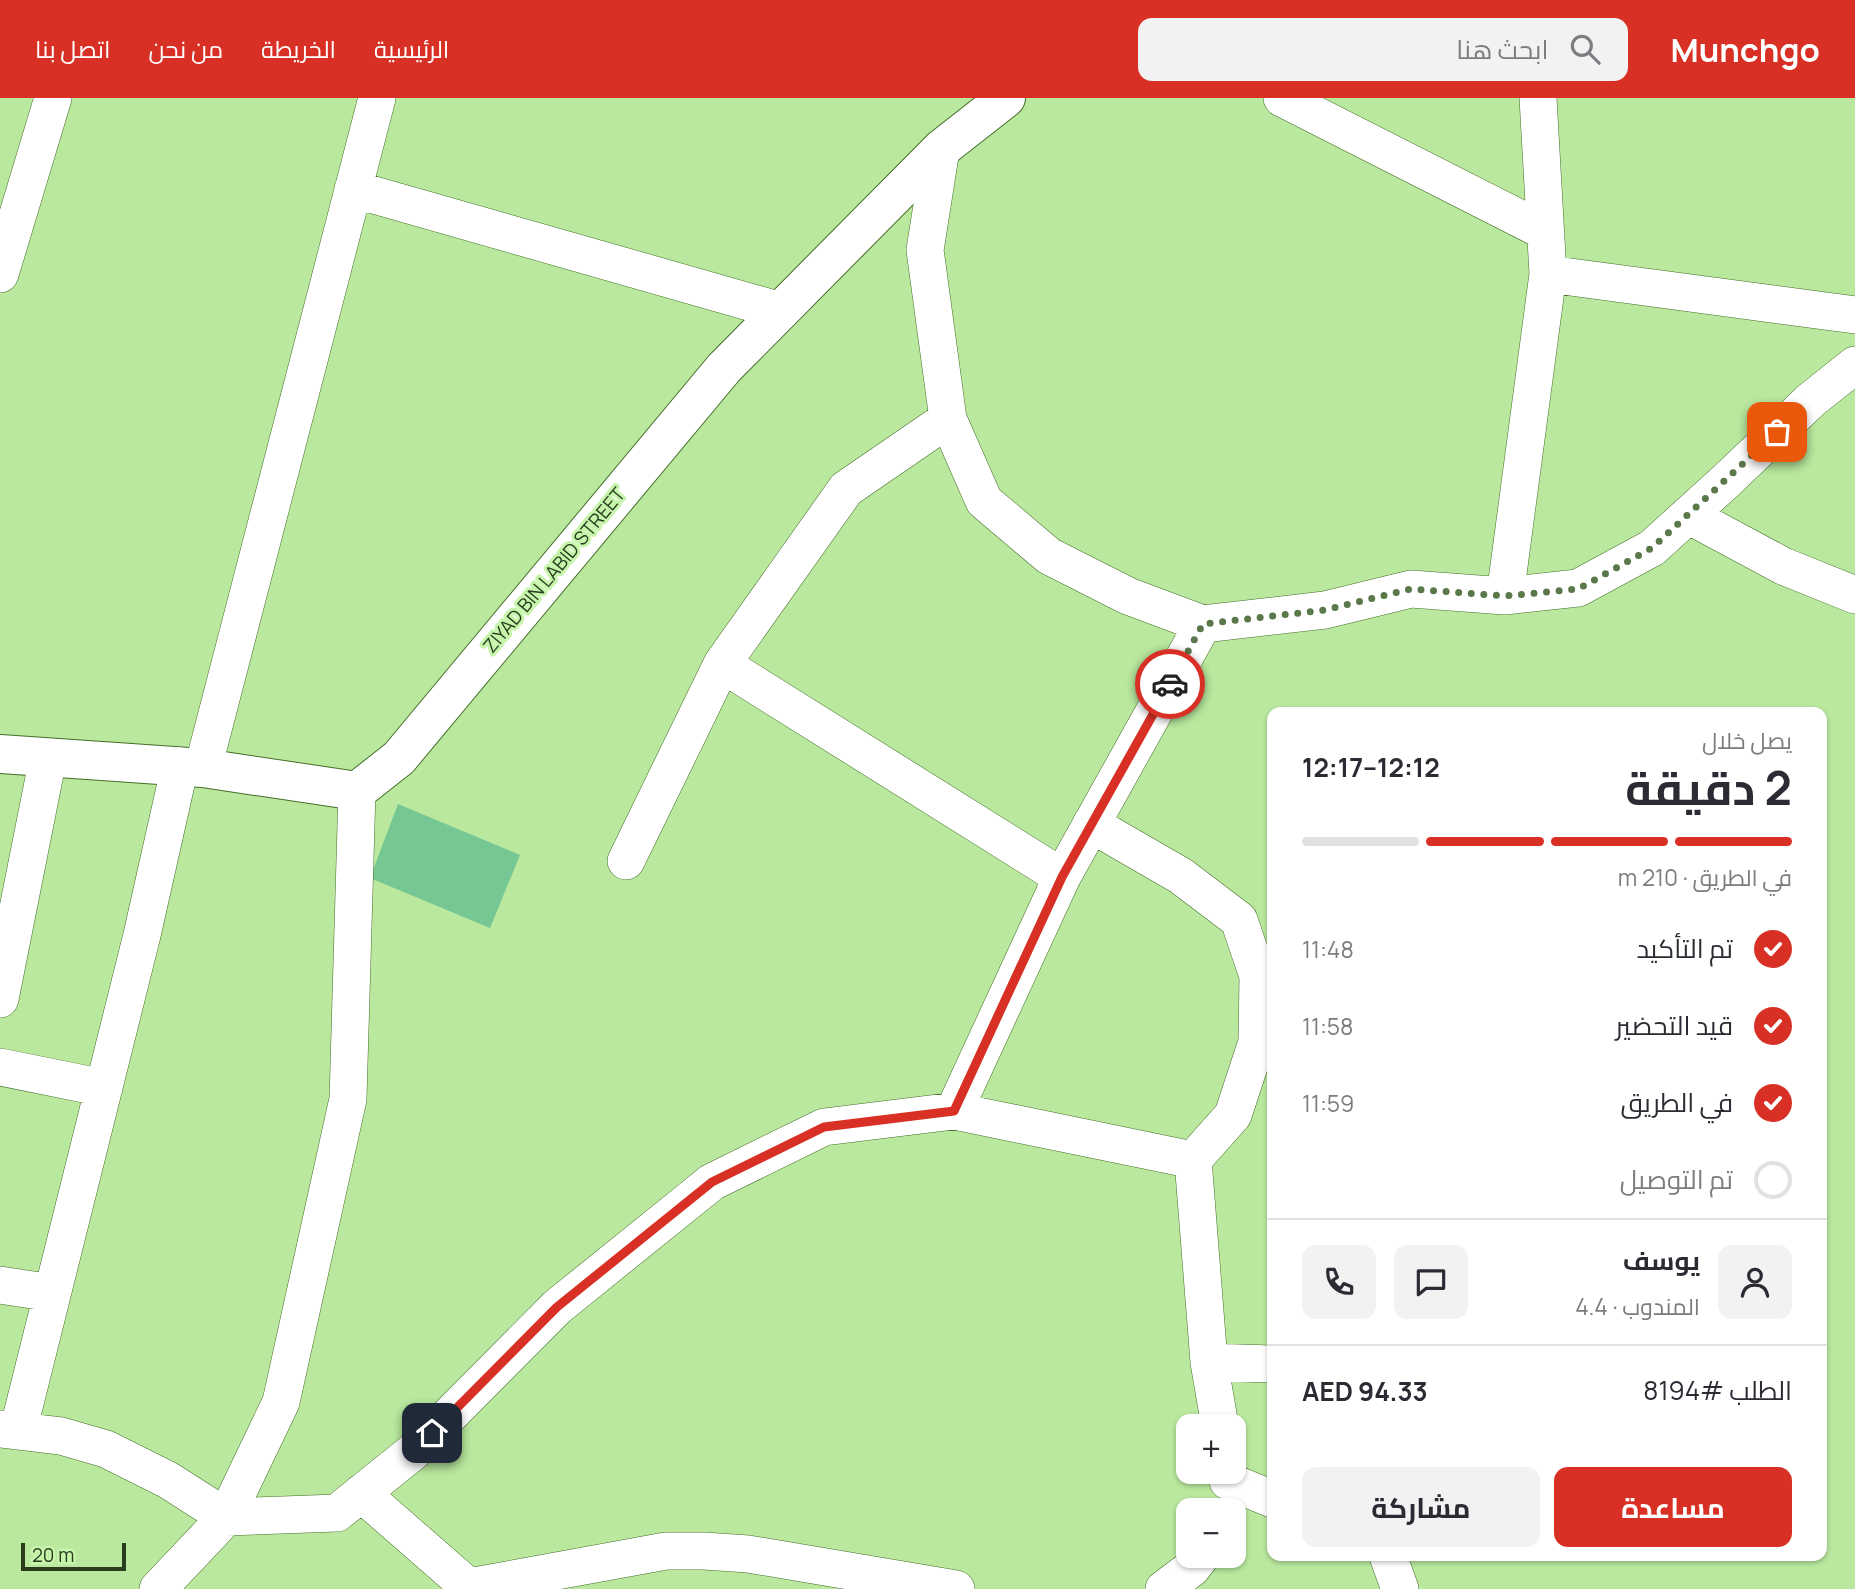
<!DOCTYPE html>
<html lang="ar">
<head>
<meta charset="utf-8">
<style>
	body { margin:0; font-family:Manrope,Cairo,sans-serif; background:#f2f2f3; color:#2b2b33; direction:rtl; height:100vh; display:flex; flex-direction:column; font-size:26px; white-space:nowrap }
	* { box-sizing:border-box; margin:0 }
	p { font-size:23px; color:#7c7c81 }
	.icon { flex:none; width:38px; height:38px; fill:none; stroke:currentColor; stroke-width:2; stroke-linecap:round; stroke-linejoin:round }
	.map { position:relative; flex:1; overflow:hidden; direction:ltr }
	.details { position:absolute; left:1267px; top:609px; width:560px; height:854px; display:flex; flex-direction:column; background:#fff; border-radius:14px; box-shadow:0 2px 5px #0004; direction:rtl }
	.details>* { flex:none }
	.controls { position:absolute; left:1176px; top:1316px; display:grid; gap:14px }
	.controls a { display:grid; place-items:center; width:70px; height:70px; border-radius:14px; background:#fff; box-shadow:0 2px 5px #0004; font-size:35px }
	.scale { position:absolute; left:21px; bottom:18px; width:105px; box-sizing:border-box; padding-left:7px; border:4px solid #293c1e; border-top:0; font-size:19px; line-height:24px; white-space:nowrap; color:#293c1e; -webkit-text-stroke:5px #c6f5ab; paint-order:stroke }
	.pin { position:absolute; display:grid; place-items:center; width:60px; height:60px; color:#fff; margin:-30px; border-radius:14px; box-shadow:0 4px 10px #0006 }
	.courier { position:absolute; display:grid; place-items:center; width:70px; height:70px; margin:-35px; border:5px solid #d93025; border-radius:50%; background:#fff; color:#222; box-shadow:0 2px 9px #0007 }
	.overview em { font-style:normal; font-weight:700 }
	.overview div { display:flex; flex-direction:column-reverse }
	.overview { display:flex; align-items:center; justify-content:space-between; height:119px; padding:0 35px }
	h1 { font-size:46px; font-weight:700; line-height:52px }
	.bar { display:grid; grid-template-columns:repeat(4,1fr); gap:10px 7px; align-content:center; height:84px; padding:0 35px }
	.bar i { height:9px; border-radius:5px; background:#e1e1e2 }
	.bar .selected { background:#d93025 }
	.bar p { grid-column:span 4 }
	.line { display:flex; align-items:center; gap:18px; padding:0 35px; border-top:2px solid #e1e1e2 }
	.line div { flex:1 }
	.round { display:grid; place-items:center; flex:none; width:74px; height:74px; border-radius:14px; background:#f2f2f3 }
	ol { padding:0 35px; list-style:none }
	li { display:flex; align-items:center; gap:21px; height:77px }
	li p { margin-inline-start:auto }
	li .icon { padding:7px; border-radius:50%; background:#d93025; color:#fff; stroke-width:4 }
	li:last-child { color:#7c7c81 }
	li i { width:38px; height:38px; border:4px solid #e1e1e2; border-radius:50% }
	.cta { display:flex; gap:14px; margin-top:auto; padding:14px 35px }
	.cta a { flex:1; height:80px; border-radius:14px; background:#d93025; color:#fff; font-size:28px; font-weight:700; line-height:80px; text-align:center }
	.cta a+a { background:#f2f2f3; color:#2b2b33 }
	header { display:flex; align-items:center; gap:42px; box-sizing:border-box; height:98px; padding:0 35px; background:#d93025; color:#fff }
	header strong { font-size:33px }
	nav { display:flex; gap:38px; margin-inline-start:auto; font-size:24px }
	.search { width:490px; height:63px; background:#f2f2f3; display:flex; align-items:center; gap:18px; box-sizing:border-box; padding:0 24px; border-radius:14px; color:#7c7c81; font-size:26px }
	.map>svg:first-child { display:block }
</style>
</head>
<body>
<header>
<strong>Munchgo</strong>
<div class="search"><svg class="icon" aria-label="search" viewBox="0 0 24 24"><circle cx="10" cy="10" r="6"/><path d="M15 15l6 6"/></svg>ابحث هنا</div>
<nav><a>الرئيسية</a><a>الخريطة</a><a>من نحن</a><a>اتصل بنا</a></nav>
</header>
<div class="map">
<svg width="1855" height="1491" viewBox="0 0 1855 1491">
	<rect width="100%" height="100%" fill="#b9e89e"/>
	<path fill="#76c793" d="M398 706 520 757 490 830 370 780Z"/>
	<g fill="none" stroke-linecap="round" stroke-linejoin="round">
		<g stroke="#456e29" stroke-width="38">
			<path id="minor" d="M1282 0 1546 134
				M941 51 925 152 948 321 984 403 1049 458 1128 498 1203 526 1325 512 1411 491 1505 498 1578 490 1652 450 1726 383 1811 302 1855 267
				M353 91 781 213
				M0 176 53 0
				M1548 176 1855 217
				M1688 417 1783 468 1855 497
				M1505 498 1548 176 1538 0
				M722 566 1062 779
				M203 670 377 0
				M1091 726 1181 778 1239 822 1258 878 1257 944 1233 1017 1193 1062 1209 1264 1220 1328
				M626 763 722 566 846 391 948 321
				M0 901 48 660
				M0 969 104 990
				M954 1013 1062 779 1203 526
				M0 1187 52 1195
				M1209 1264 1272 1266
				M0 1331 61 1338 106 1351 168 1382 226 1419 337 1415 414 1353 557 1209 712 1084 824 1029 954 1013 1193 1062
				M18 1333 142 837 180 668
				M1227 1374 1228 1383 1272 1401
				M361 1395 471 1491
				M1388 1458 1400 1491
				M469 1489 666 1453H704L748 1456 956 1491
				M158 1491 226 1419 281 1304 348 1001 357 693
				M1164 1491 1192 1470 1201 1458"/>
		</g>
		<g stroke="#456e29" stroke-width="40">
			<path id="major" d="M0 656 203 670 357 693 399 660 724 270 941 51 1006 0"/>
		</g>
		<use href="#minor" stroke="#fff" stroke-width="37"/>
		<use href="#major" stroke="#fff" stroke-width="38"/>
	</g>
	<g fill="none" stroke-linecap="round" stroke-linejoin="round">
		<path stroke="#5b784b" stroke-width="7" stroke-dasharray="0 12.6" d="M1170 586 1203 526 1325 512 1411 491 1505 498 1578 491 1652 450 1777 334"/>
		<path stroke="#d93025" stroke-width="9" d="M432 1335 557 1209 712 1084 824 1029 954 1013 1062 779 1170 586"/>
	</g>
	<g text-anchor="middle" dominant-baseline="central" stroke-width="6" stroke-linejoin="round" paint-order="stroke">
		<g font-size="19" fill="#293c1e" stroke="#c6f5ab">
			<text transform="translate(554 472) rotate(-50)">ZIYAD BIN LABID STREET</text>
		</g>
	</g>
</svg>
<div class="controls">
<a>+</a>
<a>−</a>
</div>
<div class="scale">20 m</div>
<div class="pin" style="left:1777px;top:334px;background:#ea580c"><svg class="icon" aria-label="bag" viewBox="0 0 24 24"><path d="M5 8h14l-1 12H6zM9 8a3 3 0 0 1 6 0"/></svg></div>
<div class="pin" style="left:432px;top:1335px;background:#1f2937"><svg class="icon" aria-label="home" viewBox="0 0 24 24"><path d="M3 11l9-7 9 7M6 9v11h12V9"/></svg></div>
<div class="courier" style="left:1170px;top:586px"><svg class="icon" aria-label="car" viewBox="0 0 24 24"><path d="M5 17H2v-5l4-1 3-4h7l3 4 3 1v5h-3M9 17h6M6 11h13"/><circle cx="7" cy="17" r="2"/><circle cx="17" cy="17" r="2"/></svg></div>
<section class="details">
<div class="overview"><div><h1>2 دقيقة</h1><p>يصل خلال</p></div><em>12:12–12:17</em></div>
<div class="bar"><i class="selected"></i><i class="selected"></i><i class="selected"></i><i></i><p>في الطريق · 210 m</p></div>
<ol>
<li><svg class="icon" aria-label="check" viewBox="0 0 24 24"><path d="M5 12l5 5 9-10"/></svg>تم التأكيد<p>11:48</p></li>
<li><svg class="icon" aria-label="check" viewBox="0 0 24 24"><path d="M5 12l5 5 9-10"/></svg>قيد التحضير<p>11:58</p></li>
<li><svg class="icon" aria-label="check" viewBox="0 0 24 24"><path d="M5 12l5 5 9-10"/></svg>في الطريق<p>11:59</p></li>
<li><i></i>تم التوصيل</li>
</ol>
<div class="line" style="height:126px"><a class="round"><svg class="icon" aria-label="person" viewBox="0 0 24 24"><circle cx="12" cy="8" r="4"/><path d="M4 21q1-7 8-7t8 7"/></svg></a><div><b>يوسف</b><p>المندوب · 4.4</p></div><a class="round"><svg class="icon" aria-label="chat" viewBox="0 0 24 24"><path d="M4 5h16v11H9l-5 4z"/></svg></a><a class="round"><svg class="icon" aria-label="phone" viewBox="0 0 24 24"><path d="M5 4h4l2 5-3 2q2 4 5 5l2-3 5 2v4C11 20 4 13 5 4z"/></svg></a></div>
<div class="line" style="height:91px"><div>الطلب #8194</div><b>AED 94.33</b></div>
<div class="cta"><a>مساعدة</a><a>مشاركة</a></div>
</section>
</div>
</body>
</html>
